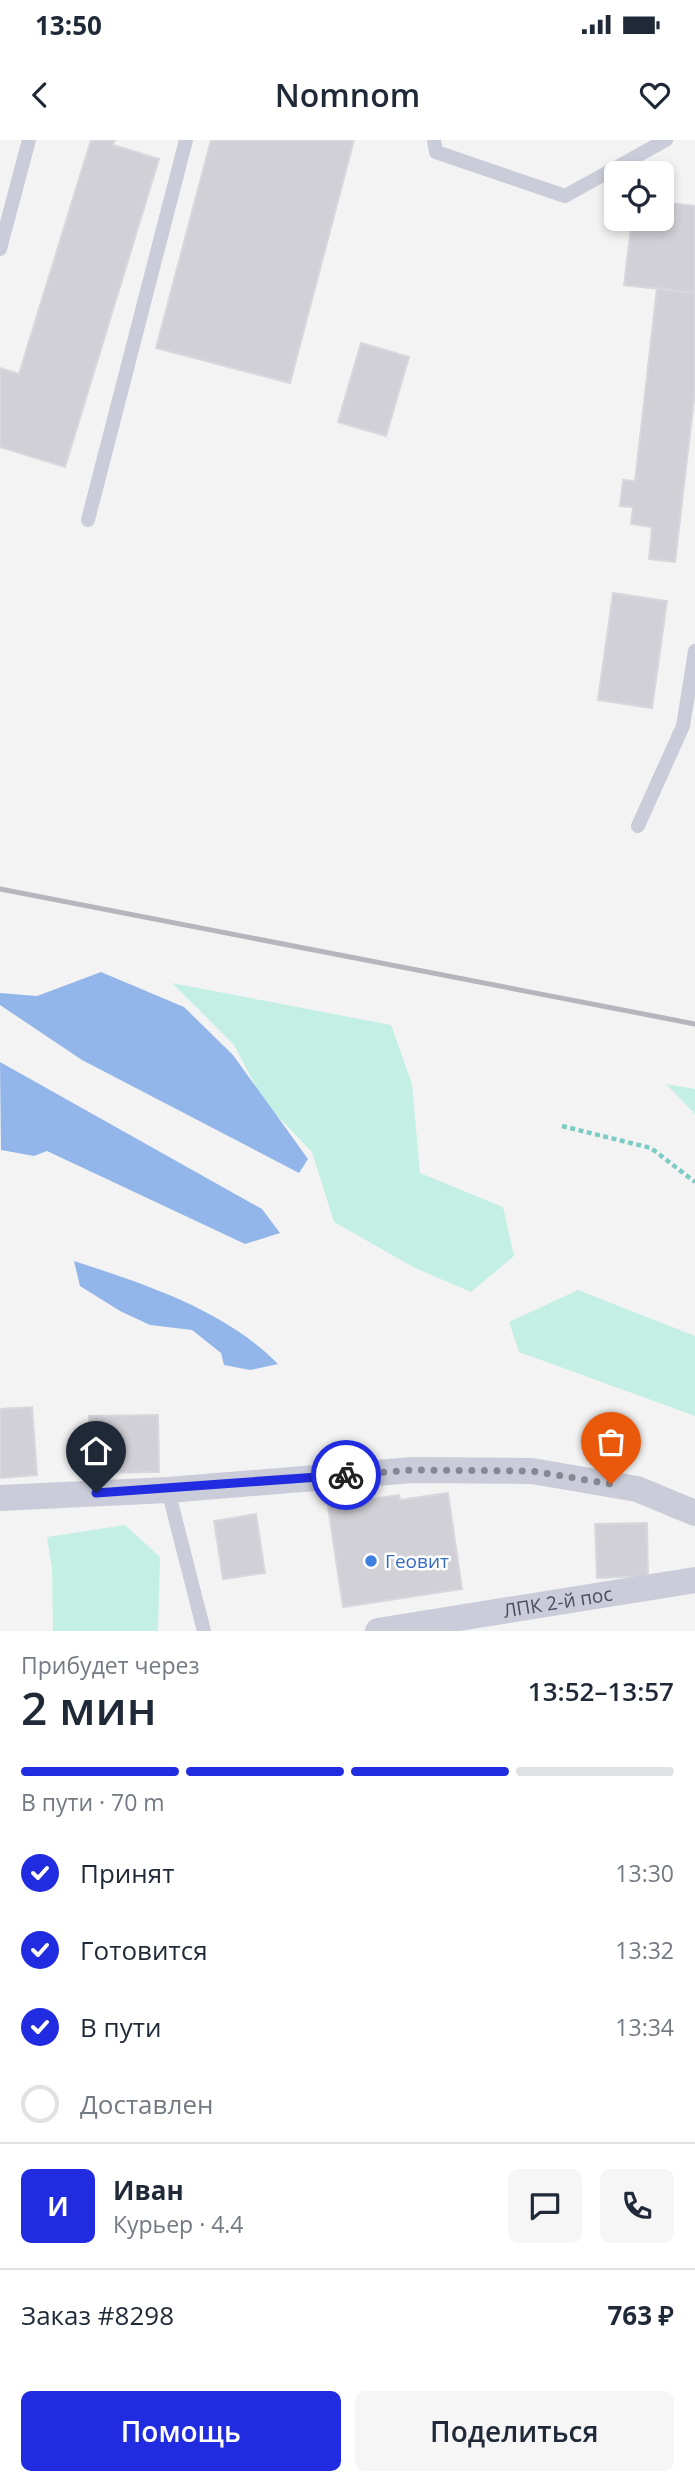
<!DOCTYPE html>
<html lang="ru">
<head>
<meta charset="utf-8">
<style>
	body { margin:0; font-family:"Open Sans",sans-serif; background:#f6f6f7; color:#1f2937; height:100vh; display:flex; flex-direction:column; font-size:26px; white-space:nowrap }
	* { box-sizing:border-box; margin:0 }
	p { font-size:23px; color:#747a83 }
	.icon { flex:none; width:38px; height:38px; fill:none; stroke:currentColor; stroke-width:2; stroke-linecap:round; stroke-linejoin:round }
	.map { position:relative; height:1491px; overflow:hidden }
	.sheet { display:flex; flex-direction:column; background:#fff; flex:1 }
	.sheet>* { flex:none }
	.buttons { position:absolute; left:604px; top:21px; display:grid; gap:14px }
	.buttons a { display:grid; place-items:center; width:70px; height:70px; border-radius:10px; background:#fff; box-shadow:0 4px 10px #0003; font-size:35px }
	.pin { position:absolute; display:grid; place-items:center; width:60px; height:60px; color:#fff; margin:-72px -30px; border-radius:50% 50% 50% 0; rotate:-45deg; box-shadow:0 0 7px #0007 }
	.pin .icon { rotate:45deg }
	.courier { position:absolute; display:grid; place-items:center; width:70px; height:70px; margin:-35px; border:5px solid #212be0; border-radius:50%; background:#fff; color:#222; box-shadow:0 2px 9px #0007 }
	.headline em { font-style:normal; font-weight:600 }
	.headline div { display:flex; flex-direction:column-reverse }
	.headline { display:flex; align-items:center; justify-content:space-between; height:119px; padding:0 21px }
	h1 { font-size:46px; font-weight:600; line-height:52px }
	.bar { display:grid; grid-template-columns:repeat(4,1fr); gap:10px 7px; align-content:center; height:84px; padding:0 21px }
	.bar i { height:9px; border-radius:5px; background:#e0e1e3 }
	.bar .current { background:#212be0 }
	.bar p { grid-column:span 4 }
	.line { display:flex; align-items:center; gap:18px; padding:0 21px; border-top:2px solid #e0e1e3 }
	.line div { flex:1 }
	.round { display:grid; place-items:center; flex:none; width:74px; height:74px; border-radius:10px; background:#f6f6f7 }
	ol { padding:0 21px; list-style:none }
	li { display:flex; align-items:center; gap:21px; height:77px }
	li p { margin-inline-start:auto }
	li .icon { padding:7px; border-radius:50%; background:#212be0; color:#fff; stroke-width:4 }
	li:last-child { color:#747a83 }
	li i { width:38px; height:38px; border:4px solid #e0e1e3; border-radius:50% }
	.action { display:flex; gap:14px; margin-top:auto; padding:14px 21px }
	.action a { flex:1; height:80px; border-radius:10px; background:#212be0; color:#fff; font-size:28px; font-weight:600; line-height:80px; text-align:center }
	.action a+a { background:#f6f6f7; color:#1f2937 }
	.status { display:flex; justify-content:space-between; align-items:center; height:49px; padding:0 35px; background:#fff; direction:ltr }
	.status svg { height:19px; fill:currentColor }
	header { display:flex; justify-content:space-between; align-items:center; height:91px; padding:0 21px; background:#fff; font-size:32px; font-weight:600 }
	.map>svg:first-child { display:block }
</style>
</head>
<body>
<div class="status"><b>13:50</b><svg viewBox="0 0 49 12"><path d="M0 12V9h3v3zM5 12V6h3v6zM10 12V3h3v9zM15 12V0h3v12zM26 1h20v11H26zM47 4h2v5h-2z"/></svg></div>
<header><svg class="icon" aria-label="back" viewBox="0 0 24 24"><path d="M15 5l-7 7 7 7"/></svg>Nomnom<svg class="icon" aria-label="heart" viewBox="0 0 24 24"><path d="M12 20l-8-8c-3-5 5-10 8-4 3-6 11-1 8 4z"/></svg></header>
<div class="map">
<svg width="695" height="1491" viewBox="0 0 695 1491">
	<rect width="100%" height="100%" fill="#f4f3f3"/>
	<path fill="#c4efe5" d="M172 843 391 885 412 944 420 1033 503 1067 514 1116 471 1152 415 1128 334 1082 312 1012 263 961 234 905Z
		M666 944 695 949V974Z
		M578 1150 695 1196V1276L519 1212 509 1182Z
		M125 1385 160 1417 158 1491H53L52 1430 47 1397Z"/>
	<path fill="#93b6ea" d="M101 832 184 867 233 915 308 1019 299 1033 82 920 0 865V853L37 856Z
		M0 922 262 1069 280 1093 245 1104 47 1011 34 1016 1 1010Z
		M74 1121C145 1144 225 1170 278 1224L250 1230 224 1225 221 1213 192 1190 150 1185 120 1171 80 1146Z"/>
	<path fill="#d0d0d6" stroke="#d7d7dd" stroke-width="2" d="M91 0H115L113 5 159 19 65 327 0 307V228L19 234Z
		M211 0H354L290 243 156 208Z
		M662 62 695 66V153L624 145 632 79H662Z
		M657 148 695 153V251L675 422 649 419 652 387 631 384 633 367 620 366 623 340 635 341Z
		M361 203 409 217 386 296 338 282Z
		M613 453 667 461 652 568 598 560Z
		M32 1267 37 1335 0 1338V1269Z
		M158 1275 159 1332 90 1333 89 1276Z
		M448 1353 462 1449 343 1467 328 1366 399 1355 400 1360Z
		M256 1374 265 1433 223 1439 214 1381Z
		M647 1383 648 1436 597 1438 595 1384Z"/>
	<g fill="none" stroke-linecap="round" stroke-linejoin="round">
		<path stroke="#7dccc4" stroke-width="4.5" stroke-dasharray="5 3.5" stroke-linecap="butt" d="M562 986 651 1008 695 1042"/>
		<path stroke="#caccd9" stroke-width="14" d="M434 0 436 12 565 56 666 0
			M0 109 29 0
			M88 380 186 0
			M638 686 683 586 695 511
			M168 1350 204 1491"/>
		<g stroke="#caccd9" stroke-width="26">
			<path d="M0 1358 168 1350 413 1330 532 1331 637 1349 695 1373"/>
			<path id="s1" d="M378 1491 695 1440"/>
		</g>
		<path stroke="#b5b5bc" stroke-width="5" d="M0 749 695 884"/>
	</g>
	<g fill="none" stroke-linecap="round" stroke-linejoin="round">
		<path stroke="#868793" stroke-width="7" stroke-dasharray="0 12.6" d="M346 1335 413 1330 532 1331 611 1344"/>
		<path stroke="#212be0" stroke-width="9" d="M96 1353 346 1335"/>
	</g>
	<circle fill="#3f7fe0" stroke="#fff" stroke-width="2.5" cx="371" cy="1421" r="7"/>
	<g text-anchor="middle" dominant-baseline="central" stroke-width="5" stroke-linejoin="round" paint-order="stroke">
		<g font-size="19" fill="#366cbe" stroke="#fff" text-anchor="start">
			<text x="385" y="1421">Геовит</text>
		</g>
		<g font-size="19" fill="#4a4d60" stroke="#fff">
			<text stroke="none"><textPath href="#s1" startOffset="182">ЛПК 2-й пос</textPath></text>
		</g>
	</g>
</svg>
<div class="buttons">
<a><svg class="icon" aria-label="locate" viewBox="0 0 24 24"><circle cx="12" cy="12" r="6"/><path d="M12 2v4M12 18v4M2 12h4M18 12h4"/></svg></a>
</div>
<div class="pin" style="left:611px;top:1344px;background:#ea580c"><svg class="icon" aria-label="bag" viewBox="0 0 24 24"><path d="M5 8h14l-1 12H6zM9 8a3 3 0 0 1 6 0"/></svg></div>
<div class="pin" style="left:96px;top:1353px;background:#1f2937"><svg class="icon" aria-label="home" viewBox="0 0 24 24"><path d="M3 11l9-7 9 7M6 9v11h12V9"/></svg></div>
<div class="courier" style="left:346px;top:1335px"><svg class="icon" aria-label="bike" viewBox="0 0 24 24"><circle cx="6" cy="16" r="4"/><circle cx="18" cy="16" r="4"/><path d="M6 16l4-8h5l3 8M10 8l3 8H6M13 5h3"/></svg></div>
</div>
<section class="sheet">
<div class="headline"><div><h1>2 мин</h1><p>Прибудет через</p></div><em>13:52–13:57</em></div>
<div class="bar"><i class="current"></i><i class="current"></i><i class="current"></i><i></i><p>В пути · 70 m</p></div>
<ol>
<li><svg class="icon" aria-label="check" viewBox="0 0 24 24"><path d="M5 12l5 5 9-10"/></svg>Принят<p>13:30</p></li>
<li><svg class="icon" aria-label="check" viewBox="0 0 24 24"><path d="M5 12l5 5 9-10"/></svg>Готовится<p>13:32</p></li>
<li><svg class="icon" aria-label="check" viewBox="0 0 24 24"><path d="M5 12l5 5 9-10"/></svg>В пути<p>13:34</p></li>
<li><i></i>Доставлен</li>
</ol>
<div class="line" style="height:126px"><b class="round" style="background:#212be0;color:#fff">И</b><div><b>Иван</b><p>Курьер · 4.4</p></div><a class="round"><svg class="icon" aria-label="chat" viewBox="0 0 24 24"><path d="M4 5h16v11H9l-5 4z"/></svg></a><a class="round"><svg class="icon" aria-label="phone" viewBox="0 0 24 24"><path d="M5 4h4l2 5-3 2q2 4 5 5l2-3 5 2v4C11 20 4 13 5 4z"/></svg></a></div>
<div class="line" style="height:91px"><div>Заказ #8298</div><b>763 ₽</b></div>
<div class="action"><a>Помощь</a><a>Поделиться</a></div>
</section>
</body>
</html>
